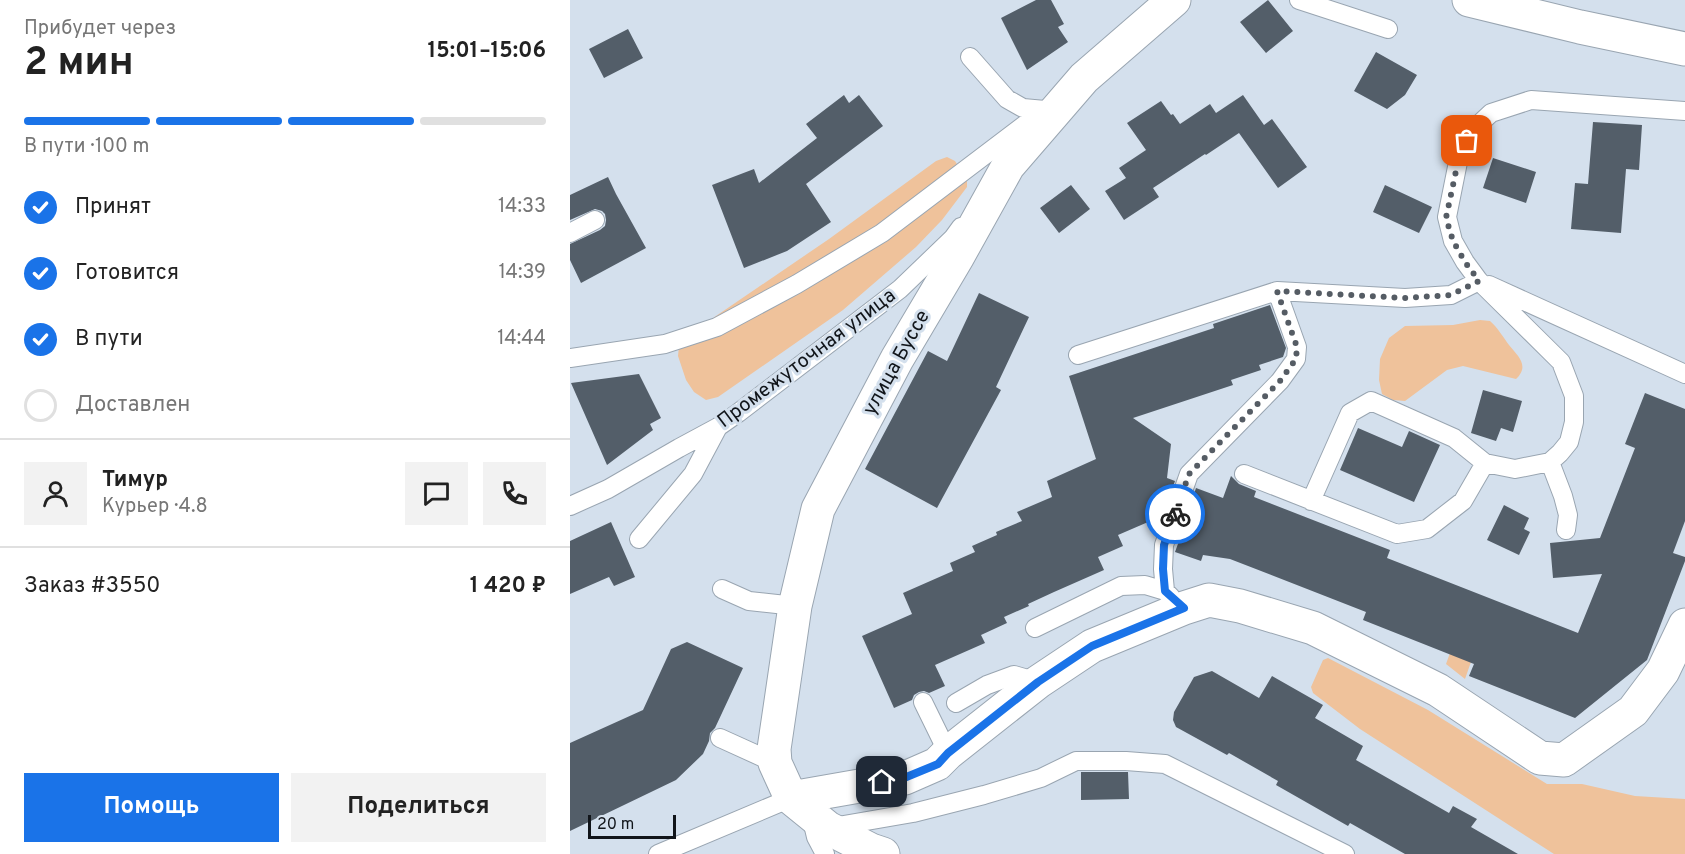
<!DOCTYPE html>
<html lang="ru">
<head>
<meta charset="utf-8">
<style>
	body { margin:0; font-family:Overpass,sans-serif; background:#f2f2f2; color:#222; height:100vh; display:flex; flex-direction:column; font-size:22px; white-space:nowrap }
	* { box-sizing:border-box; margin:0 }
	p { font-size:20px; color:#767676 }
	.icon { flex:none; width:33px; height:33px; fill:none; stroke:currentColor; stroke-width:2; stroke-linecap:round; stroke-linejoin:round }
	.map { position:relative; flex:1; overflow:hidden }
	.drawer { display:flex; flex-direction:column; background:#fff; width:570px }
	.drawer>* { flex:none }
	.scale { position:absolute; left:18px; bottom:15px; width:88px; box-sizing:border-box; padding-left:6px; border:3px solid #11151a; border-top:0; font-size:16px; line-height:21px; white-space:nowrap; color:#11151a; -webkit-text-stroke:4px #d4e0ed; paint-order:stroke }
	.pin { position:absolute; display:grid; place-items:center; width:51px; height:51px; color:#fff; margin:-26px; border-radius:12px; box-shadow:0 3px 9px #0006 }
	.courier { position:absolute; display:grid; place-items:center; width:60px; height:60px; margin:-30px; border:4px solid #1a73e8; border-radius:50%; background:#fff; color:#222; box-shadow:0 2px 8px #0007 }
	.head em { font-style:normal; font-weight:700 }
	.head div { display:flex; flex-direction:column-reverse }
	.head { display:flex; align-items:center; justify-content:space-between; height:102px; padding:0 24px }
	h1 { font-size:39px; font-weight:700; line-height:45px }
	.bar { display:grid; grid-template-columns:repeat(4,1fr); gap:9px 6px; align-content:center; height:72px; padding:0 24px }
	.bar i { height:8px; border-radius:4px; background:#e0e0e0 }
	.bar .selected { background:#1a73e8 }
	.bar p { grid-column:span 4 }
	.line { display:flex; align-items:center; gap:15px; padding:0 24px; border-top:2px solid #e0e0e0 }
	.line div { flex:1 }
	.round { display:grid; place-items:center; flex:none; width:63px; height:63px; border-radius:0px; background:#f2f2f2 }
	ol { padding:0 24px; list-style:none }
	li { display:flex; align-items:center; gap:18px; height:66px }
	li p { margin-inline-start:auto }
	li .icon { padding:6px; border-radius:50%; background:#1a73e8; color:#fff; stroke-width:4 }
	li:last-child { color:#767676 }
	li i { width:33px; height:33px; border:3px solid #e0e0e0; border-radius:50% }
	.button { display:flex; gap:12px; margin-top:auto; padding:12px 24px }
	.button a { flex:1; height:69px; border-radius:0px; background:#1a73e8; color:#fff; font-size:24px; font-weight:700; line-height:69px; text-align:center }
	.button a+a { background:#f2f2f2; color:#222 }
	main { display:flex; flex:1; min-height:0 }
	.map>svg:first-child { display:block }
</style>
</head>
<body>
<main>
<section class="drawer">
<div class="head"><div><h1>2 мин</h1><p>Прибудет через</p></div><em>15:01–15:06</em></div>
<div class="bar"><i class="selected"></i><i class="selected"></i><i class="selected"></i><i></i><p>В пути · 100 m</p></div>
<ol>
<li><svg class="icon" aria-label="check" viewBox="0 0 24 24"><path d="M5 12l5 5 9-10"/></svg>Принят<p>14:33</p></li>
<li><svg class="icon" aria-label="check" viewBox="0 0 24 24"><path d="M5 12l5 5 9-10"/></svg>Готовится<p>14:39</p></li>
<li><svg class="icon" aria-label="check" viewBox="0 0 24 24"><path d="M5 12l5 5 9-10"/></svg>В пути<p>14:44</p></li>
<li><i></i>Доставлен</li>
</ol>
<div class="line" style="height:108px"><a class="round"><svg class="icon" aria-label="person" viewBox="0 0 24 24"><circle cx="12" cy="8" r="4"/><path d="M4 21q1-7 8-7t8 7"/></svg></a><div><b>Тимур</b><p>Курьер · 4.8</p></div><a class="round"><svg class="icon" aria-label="chat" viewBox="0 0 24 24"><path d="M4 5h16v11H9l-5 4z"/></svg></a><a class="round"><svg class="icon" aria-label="phone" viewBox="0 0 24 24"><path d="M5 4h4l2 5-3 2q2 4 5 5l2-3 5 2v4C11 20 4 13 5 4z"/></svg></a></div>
<div class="line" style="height:78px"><div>Заказ #3550</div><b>1 420 ₽</b></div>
<div class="button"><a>Помощь</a><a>Поделиться</a></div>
</section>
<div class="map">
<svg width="1115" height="854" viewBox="0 0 1115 854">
	<rect width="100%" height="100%" fill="#d4e0ed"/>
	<path fill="#efc29b" d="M377 157 385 161 397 180V187L372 220 346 247 273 310 148 397 136 400 124 392 116 380 108 356 109 346 124 331 259 239 366 161Z
		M910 320 920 321C928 328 933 337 939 345 948 356 960 366 946 379L893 366 877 370 835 401 823 400 812 394 809 380 810 359 819 338 835 326 883 325Z
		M889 628 910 636 895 679 876 664Z
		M758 658 858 710 977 784H1012L1065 796 1115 799V854H984L790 729 743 693 741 687 753 660Z"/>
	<path fill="#535e69" d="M466 0H481L494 24 488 27 498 42 457 70 431 18Z
		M698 0 723 31 696 53 670 22Z
		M58 29 73 58 34 78 19 49Z
		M806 52 847 75 835 95 817 109 784 91Z
		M274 95 279 103 289 95 313 126 236 184 261 222 217 251 174 268 142 185 184 169 189 183 247 138 236 124Z
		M673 95 694 125 702 119 737 167 708 188 669 133 636 155 635 154 583 188 589 197 554 220 535 191 556 178 549 168 576 150 557 123 591 101 601 115 603 114 610 124 640 104 646 113Z
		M1023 122 1072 125 1069 170 1056 169 1051 233 1001 229 1005 183 1018 184Z
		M923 158 966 172 956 203 913 188Z
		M38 177 46 194 76 248 11 283 0 260V244L30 230 35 226 36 220 35 214 32 211 25 209 0 220V195Z
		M501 185 520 209 489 233 470 208Z
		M815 185 862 207 849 233 803 212Z
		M409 293 459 317 426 387 431 390 367 508 295 469 358 351 377 361Z
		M700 305 716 348 713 357 689 365 691 370 661 380 663 385 563 418 601 444 597 478 605 481 592 516 548 535 553 546 528 557 534 570 484 592 458 604 459 606 434 617 437 623 411 635 415 643 365 665 375 686 359 693 354 691 349 692 344 695 342 700 324 708 292 636 342 614 333 593 383 571 380 563 405 552 402 546 427 535 426 532 452 521 447 512 482 497 477 481 526 459 499 376 644 328 643 324Z
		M69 374 91 418 80 424 83 430 37 465 1 383Z
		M913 390 952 401 943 432 931 428 926 441 901 433Z
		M1075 393 1115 409V521L1103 553 1115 557V561L1077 660 1005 718 899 676 904 664 793 620 796 612 660 559 633 555 631 561 605 552 623 503H621L626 488 653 498 661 476 669 484 686 491 684 497 820 550 817 558 1008 633 1032 574 983 578 980 543 1030 538 1065 448 1055 444Z
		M788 428 832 447 839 431 870 445 844 502 770 470Z
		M934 505 959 518 954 529 960 532 949 555 917 540Z
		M41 522 65 577 44 586 39 577 0 594V541Z
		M117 642 173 668 145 728 140 733 139 741 133 754 106 780 0 831V743L73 710 101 649Z
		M642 671 689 698 702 676 753 705 745 718 793 746 786 760 879 813 883 806 907 819 901 827 948 854H835L780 823 778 826 706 785 708 781 659 753 657 755 606 727 603 720 604 712 624 677Z
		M511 772H558L559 799 511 800Z"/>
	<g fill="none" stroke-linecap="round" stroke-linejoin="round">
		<g stroke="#99a5b1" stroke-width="20">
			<path id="lane" d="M729 0 818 29
				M400 57 437 99 453 108 475 110
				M0 233 25 220
				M919 285 1115 374
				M707 291 835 298 881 295 909 281
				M508 355 707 291 727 347 726 359 710 381 619 474 594 545 593 569 595 591
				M0 358 95 344 147 327 227 284 312 233 465 117
				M980 462 993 496 998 515 996 530
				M674 474 827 534 857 529 893 501 915 463
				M741 501 780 413 801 401 884 438 915 463 945 469 980 462 990 453 999 442 1004 422V396L991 362 909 281 895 262 883 241 877 217 889 157 897 141 904 129 921 113 961 100 1115 111
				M0 506 38 489 109 448 148 427 168 413 330 289 383 238 391 227
				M69 539 123 474 148 427
				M152 589 179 601 225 606
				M465 628 551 586 575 585 595 591 601 597
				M353 702 378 753
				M386 703 417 685 444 675 468 682
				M150 738 205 763
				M242 820 246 837 255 854
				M262 827 343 813 414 795 471 778 506 761H556L595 764 775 854
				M88 854 221 798"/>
		</g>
		<g stroke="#99a5b1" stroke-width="35">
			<path id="street" d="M221 798 335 778 367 764 378 753 468 682 522 646 614 608 639 600 670 606 743 628 868 690 970 758 994 760 1063 711 1093 671 1115 625
				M313 854 301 850 258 828 221 798 205 763 204 749 225 606 248 509 327 359 388 256 438 166 514 78 604 0"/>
		</g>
		<g stroke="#99a5b1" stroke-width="35">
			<path id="primary" d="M899 0 1010 27 1115 49"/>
		</g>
		<use href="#lane" stroke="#fff" stroke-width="18"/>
		<use href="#street" stroke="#fff" stroke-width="33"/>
		<use href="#primary" stroke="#fff" stroke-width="33"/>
	</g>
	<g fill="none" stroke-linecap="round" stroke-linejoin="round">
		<path stroke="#555c64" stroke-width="6" stroke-dasharray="0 10.8" d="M605 514 619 474 710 381 726 359 727 347 707 291 835 298 881 295 909 281 895 262 883 241 876 218 889 157 897 141"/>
		<path stroke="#1a73e8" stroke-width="8" d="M312 782 334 778 368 764 378 753 468 682 522 646 614 608 595 591 593 569 594 545 605 514"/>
	</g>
	<g text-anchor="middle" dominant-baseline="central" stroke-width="6" stroke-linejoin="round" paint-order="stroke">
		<g font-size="20" fill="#11151a" stroke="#d4e0ed">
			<text transform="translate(237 359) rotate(-37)">Промежуточная улица</text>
			<text transform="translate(327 363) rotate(-61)">улица Буссе</text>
		</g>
	</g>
</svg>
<div class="scale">20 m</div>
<div class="pin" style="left:897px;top:141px;background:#ea580c"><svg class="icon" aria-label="bag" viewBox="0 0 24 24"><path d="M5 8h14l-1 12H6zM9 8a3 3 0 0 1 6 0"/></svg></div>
<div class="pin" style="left:312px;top:782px;background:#1f2937"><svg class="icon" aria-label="home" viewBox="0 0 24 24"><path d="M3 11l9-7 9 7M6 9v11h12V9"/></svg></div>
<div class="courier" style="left:605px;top:514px"><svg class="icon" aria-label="bike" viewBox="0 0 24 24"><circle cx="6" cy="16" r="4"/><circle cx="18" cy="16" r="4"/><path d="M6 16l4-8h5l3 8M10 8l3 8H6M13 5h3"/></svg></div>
</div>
</main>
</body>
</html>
